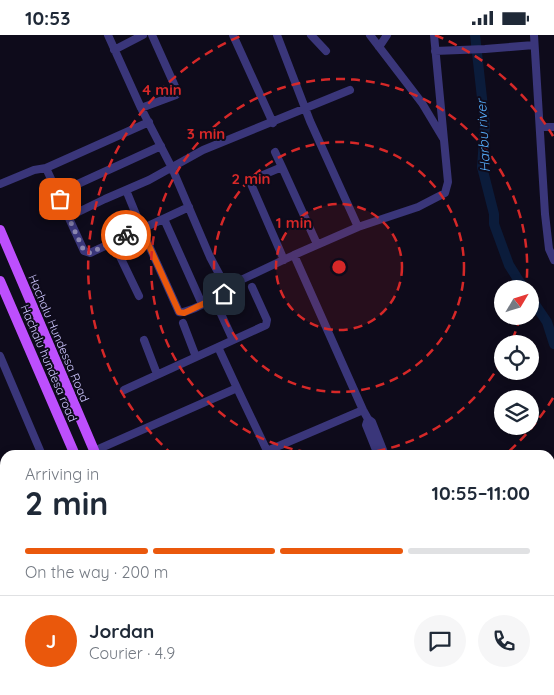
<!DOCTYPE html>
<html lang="en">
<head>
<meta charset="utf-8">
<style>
	body { margin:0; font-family:Quicksand,sans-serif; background:#f6f6f7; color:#1f2937; height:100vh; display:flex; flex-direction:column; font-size:19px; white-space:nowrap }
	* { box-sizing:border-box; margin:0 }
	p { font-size:16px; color:#747a83 }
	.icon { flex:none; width:28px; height:28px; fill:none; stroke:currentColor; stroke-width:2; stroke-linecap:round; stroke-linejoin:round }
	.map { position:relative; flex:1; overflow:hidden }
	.panel { position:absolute; left:0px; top:415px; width:555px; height:245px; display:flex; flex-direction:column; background:#fff; border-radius:15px 15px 0 0; box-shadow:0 2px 8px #0003 }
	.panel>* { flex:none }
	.needle { width:32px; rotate:52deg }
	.controls { position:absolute; left:494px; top:245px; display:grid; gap:10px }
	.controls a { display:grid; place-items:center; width:45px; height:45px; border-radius:50%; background:#fff; box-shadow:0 2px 8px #0003; font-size:25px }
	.pin { position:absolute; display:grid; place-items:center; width:42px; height:42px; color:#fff; margin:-21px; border-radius:10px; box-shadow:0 2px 8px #0006 }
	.courier { position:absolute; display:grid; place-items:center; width:50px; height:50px; margin:-25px; border:4px solid #ea580c; border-radius:50%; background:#fff; color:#222; box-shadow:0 1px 6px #0007 }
	.headline em { font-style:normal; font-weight:800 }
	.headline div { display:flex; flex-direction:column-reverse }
	.headline { display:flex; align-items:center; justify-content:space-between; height:85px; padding:0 25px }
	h1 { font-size:32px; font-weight:800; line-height:38px }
	.bar { display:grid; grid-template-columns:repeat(4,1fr); gap:8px 5px; align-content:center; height:60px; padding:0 25px }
	.bar i { height:6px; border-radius:4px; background:#e0e1e3 }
	.bar .active { background:#ea580c }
	.bar p { grid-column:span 4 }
	.line { display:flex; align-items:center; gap:12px; padding:0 25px; border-top:1px solid #e0e1e3 }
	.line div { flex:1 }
	.round { display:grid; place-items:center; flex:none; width:52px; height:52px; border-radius:26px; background:#f6f6f7 }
	.status { display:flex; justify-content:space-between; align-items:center; height:35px; padding:0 25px; background:#fff; direction:ltr }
	.status svg { height:14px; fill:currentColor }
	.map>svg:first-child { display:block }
</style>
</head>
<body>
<div class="status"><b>10:53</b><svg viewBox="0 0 49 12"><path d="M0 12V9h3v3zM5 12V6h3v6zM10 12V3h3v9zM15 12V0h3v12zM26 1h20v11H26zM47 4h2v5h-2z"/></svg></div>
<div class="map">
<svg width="554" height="660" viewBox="0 0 554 660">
	<rect width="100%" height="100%" fill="#0e0b1b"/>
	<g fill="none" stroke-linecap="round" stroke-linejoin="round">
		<path stroke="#0b1c3b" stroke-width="10" d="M475 0 485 90 482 132 494 179V189L509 230 524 254
			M530 262 547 287 554 309"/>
		<path stroke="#3a367a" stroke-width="8" d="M108 0 141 73 172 133 210 222 226 252
			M233 0 273 88
			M277 0 310 86 358 192
			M311 0 326 16
			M370 0 422 68 443 103
			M534 0 545 179 549 214 554 225
			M379 12 387 0
			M114 15 143 0
			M435 16 485 14 534 10
			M141 73 176 60 178 58 152 0
			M540 92H554
			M275 117 282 132
			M46 133 84 216 90 218 189 172
			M0 149 34 135 46 133 149 87
			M126 155 146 204 179 277C188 279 214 263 223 259L226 252 294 220 363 375 368 384 372 387 385 420
			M58 158 161 111
			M68 182 105 164 149 145 203 115 350 55
			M164 184 202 269
			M113 207 139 261
			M294 220 358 192 418 172 445 158 448 147 434 0
			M284 225 251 149V145L282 132 317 209
			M216 268 233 305
			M183 288 196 322
			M144 305 157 339
			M218 312 237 353
			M0 321 42 420
			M124 355 266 290 267 285 252 252
			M368 384 366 390 378 420
			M94 416 237 353 269 420
			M267 416 363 375
			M0 565 5 569
			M550 576H554
			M550 613H554
			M550 646H554
			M141 655 143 660
			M227 655 229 660
			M369 655V660
			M444 655V660
			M113 660 114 655
			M408 660V655
			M541 660V655"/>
		<path stroke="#bd4ffd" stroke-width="10" d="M0 195 96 420
			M0 246 75 420
			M173 655 175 660
			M197 655 199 660"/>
	</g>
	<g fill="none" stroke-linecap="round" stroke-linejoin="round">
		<path stroke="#8a85af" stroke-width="5" stroke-dasharray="0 9" d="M60 164 84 216 90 218 126 200"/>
		<path stroke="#ea580c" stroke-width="6" d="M126 200 141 193 179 277 184 278 224 259"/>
	</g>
	<circle cx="339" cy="232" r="63" fill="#d62828" fill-opacity=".12"/>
	<g fill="none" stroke="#d62828" stroke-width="2.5" stroke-dasharray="9 6">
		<circle cx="339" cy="232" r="63"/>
		<circle cx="339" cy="232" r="125"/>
		<path d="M520 282A188 188 0 0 1 511 308M502 326A188 188 0 0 1 341 420M337 420A188 188 0 1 1 526 253"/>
		<path d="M553 363A251 251 0 0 1 505 420M173 420A251 251 0 0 1 243 0M435 0A251 251 0 0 1 553 101"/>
	</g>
	<g text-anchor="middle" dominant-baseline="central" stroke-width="4" stroke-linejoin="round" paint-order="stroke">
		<g font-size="12" fill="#cdc6fe" stroke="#0e0b1b">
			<text transform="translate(59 303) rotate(67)">Hachalu Hundessa Road</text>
			<text transform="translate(49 328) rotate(67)">Hachalu hundesa road</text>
		</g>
		<g font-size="14" font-style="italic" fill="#56aefd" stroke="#0e0b1b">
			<text transform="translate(483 101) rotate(-93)">Harbu river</text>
		</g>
	</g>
	<circle cx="339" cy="232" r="8" fill="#d62828" stroke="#0e0b1b" stroke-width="2.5"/>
	<g font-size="15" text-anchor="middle" font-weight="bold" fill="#d62828" stroke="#0e0b1b" stroke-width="4" stroke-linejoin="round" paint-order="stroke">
		<text x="162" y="60">4 min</text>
		<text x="206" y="104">3 min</text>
		<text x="251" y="149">2 min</text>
		<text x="294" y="193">1 min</text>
	</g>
</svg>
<div class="controls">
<a><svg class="needle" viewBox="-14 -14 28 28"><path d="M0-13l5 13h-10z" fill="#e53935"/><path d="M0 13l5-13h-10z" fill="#747a83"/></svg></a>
<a><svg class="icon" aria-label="locate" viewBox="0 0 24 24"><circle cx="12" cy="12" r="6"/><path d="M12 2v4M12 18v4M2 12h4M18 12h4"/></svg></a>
<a><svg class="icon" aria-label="layers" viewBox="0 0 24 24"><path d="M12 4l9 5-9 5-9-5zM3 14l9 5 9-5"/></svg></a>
</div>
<div class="pin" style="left:60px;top:164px;background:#ea580c"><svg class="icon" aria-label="bag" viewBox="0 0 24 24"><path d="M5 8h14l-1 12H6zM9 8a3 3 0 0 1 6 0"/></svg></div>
<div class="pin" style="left:224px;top:259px;background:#1f2937"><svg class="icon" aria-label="home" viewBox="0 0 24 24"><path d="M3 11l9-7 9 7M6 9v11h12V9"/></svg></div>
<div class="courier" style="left:126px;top:200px"><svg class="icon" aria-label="bike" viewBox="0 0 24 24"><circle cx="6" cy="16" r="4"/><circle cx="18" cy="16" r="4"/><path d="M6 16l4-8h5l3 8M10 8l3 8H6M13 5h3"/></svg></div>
<section class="panel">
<div class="headline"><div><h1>2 min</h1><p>Arriving in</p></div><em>10:55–11:00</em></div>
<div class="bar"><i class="active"></i><i class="active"></i><i class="active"></i><i></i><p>On the way · 200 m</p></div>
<div class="line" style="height:90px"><b class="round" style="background:#ea580c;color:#fff">J</b><div><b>Jordan</b><p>Courier · 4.9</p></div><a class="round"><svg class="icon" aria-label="chat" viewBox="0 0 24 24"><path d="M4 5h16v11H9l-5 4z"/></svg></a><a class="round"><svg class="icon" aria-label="phone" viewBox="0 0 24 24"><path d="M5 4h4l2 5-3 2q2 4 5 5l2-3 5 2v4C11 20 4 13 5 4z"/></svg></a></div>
</section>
</div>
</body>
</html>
